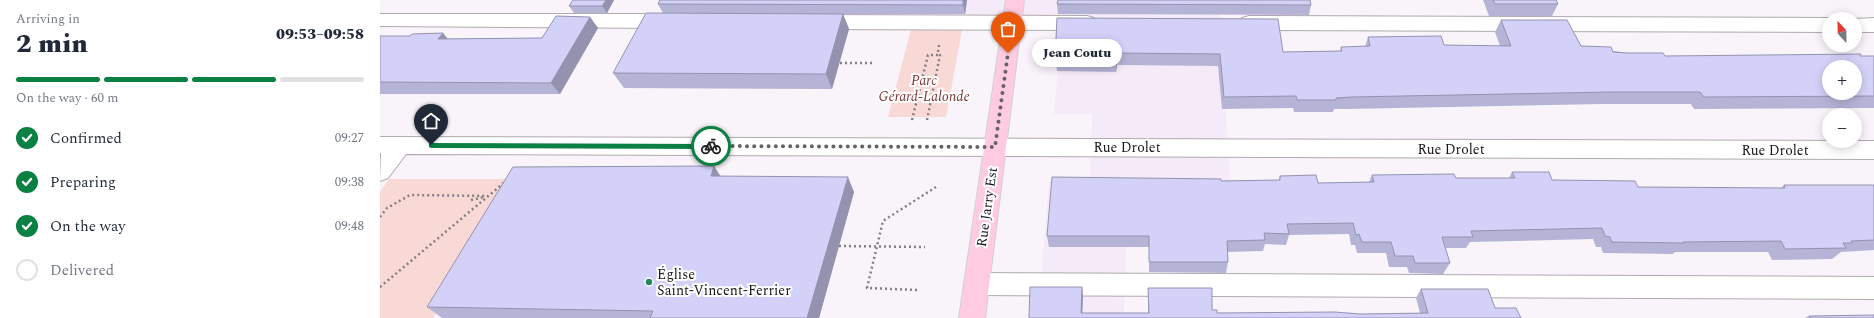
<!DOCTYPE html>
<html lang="en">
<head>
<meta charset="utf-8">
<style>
	body { margin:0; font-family:Spectral,serif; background:#f2f2f3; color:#1f2937; height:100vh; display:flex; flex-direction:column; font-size:15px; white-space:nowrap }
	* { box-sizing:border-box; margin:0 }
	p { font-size:13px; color:#747a83 }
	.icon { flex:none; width:22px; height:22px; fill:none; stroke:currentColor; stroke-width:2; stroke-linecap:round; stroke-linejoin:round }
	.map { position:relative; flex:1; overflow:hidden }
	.side { display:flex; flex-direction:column; background:#fff; width:380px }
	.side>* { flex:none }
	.needle { width:26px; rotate:338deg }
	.fabs { position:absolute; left:1442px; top:12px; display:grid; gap:8px }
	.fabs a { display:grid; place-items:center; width:40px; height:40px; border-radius:50%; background:#fff; box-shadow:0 2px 10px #0003; font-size:20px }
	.pin { position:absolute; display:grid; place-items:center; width:34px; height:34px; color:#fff; margin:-41px -17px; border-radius:50% 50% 50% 0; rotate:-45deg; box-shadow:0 0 4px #0007 }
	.pin .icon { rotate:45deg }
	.courier { position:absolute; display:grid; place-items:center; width:40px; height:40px; margin:-20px; border:3px solid #0b8043; border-radius:50%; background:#fff; color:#222; box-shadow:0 1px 5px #0007 }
	.bubble { position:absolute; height:28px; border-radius:14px; background:#fff; box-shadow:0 2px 10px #0003; font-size:13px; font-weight:800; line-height:28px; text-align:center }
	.summary em { font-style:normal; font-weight:800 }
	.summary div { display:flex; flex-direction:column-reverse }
	.summary { display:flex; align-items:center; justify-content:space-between; height:68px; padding:0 16px }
	h1 { font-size:26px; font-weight:800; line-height:30px }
	.bar { display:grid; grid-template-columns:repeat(4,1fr); gap:6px 4px; align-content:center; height:48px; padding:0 16px }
	.bar i { height:5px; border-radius:3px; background:#e0e1e3 }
	.bar .active { background:#0b8043 }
	.bar p { grid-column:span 4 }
	ol { padding:0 16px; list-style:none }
	li { display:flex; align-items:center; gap:12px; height:44px }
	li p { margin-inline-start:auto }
	li .icon { padding:4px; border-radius:50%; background:#0b8043; color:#fff; stroke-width:4 }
	li:last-child { color:#747a83 }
	li i { width:22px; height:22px; border:2px solid #e0e1e3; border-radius:50% }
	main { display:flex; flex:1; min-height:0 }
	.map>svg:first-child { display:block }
</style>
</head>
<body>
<main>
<section class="side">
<div class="summary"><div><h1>2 min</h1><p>Arriving in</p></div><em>09:53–09:58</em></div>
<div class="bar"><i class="active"></i><i class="active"></i><i class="active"></i><i></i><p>On the way · 60 m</p></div>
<ol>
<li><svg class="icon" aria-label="check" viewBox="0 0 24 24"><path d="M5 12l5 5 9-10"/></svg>Confirmed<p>09:27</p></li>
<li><svg class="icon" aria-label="check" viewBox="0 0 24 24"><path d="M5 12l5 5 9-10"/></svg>Preparing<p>09:38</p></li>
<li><svg class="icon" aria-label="check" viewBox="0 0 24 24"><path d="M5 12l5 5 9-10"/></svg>On the way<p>09:48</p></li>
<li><i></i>Delivered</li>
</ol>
</section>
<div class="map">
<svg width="1494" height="318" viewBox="0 0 1494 318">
	<rect width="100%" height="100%" fill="#f9f4fa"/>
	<path fill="#f5eaf7" d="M472 0H757L840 10 850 187H748L744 318H658L669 182 710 183 712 114H674L682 17 469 16Z"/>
	<path fill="#f9d9d6" d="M531 29 582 30 566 117H508Z
		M9 179H135L53 318H0V192Z"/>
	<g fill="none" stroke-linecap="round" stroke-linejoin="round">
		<g stroke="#afaaaf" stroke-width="2">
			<path id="minor" d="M0 14H291L298 16 301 21 298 26 291 28 0 26Z
				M437 15 707 16 714 18 717 23 714 28 707 30 437 29 430 27 427 22 430 17Z
				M869 16 1449 18 1451 19H1449V32L869 30 862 28 859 23 862 18Z
				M1494 18V32H1475V19H1473Z
				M0 137 1494 141V159L26 154 8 178 0 181 1 153H0Z
				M596 273 1494 277V299L596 295 587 292 584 284 587 276Z"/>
		</g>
		<g stroke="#d1d0d1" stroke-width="2">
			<path id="major" d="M626 0H644L605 318H579Z"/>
		</g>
		<path stroke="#837f83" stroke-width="2.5" stroke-dasharray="2 3" stroke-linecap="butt" d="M460 63H493
			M542 78 555 79
			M532 120 548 55H559
			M547 120 560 55 558 52 559 45
			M91 200 104 197
			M0 217 7 208 30 195 108 196
			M459 246 545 247
			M0 287 125 182
			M537 290 487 288 503 221 556 187"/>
		<use href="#minor" fill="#fff" fill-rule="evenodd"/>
		<use href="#major" fill="#fecbe0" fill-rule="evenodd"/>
	</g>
	<path fill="#b6b4d6" d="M234 0 227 13H194L189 6Z
		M280 0H587L585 14H391H463L469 29 452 89 244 88 233 73 283 13 278 4Z
		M1103 0H1176L1178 4 1172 16H1109Z
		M677 4 931 5 929 15 678 14Z
		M210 17 218 28 180 94H0V36H30L63 33 67 39 162 38Z
		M677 18 903 52 960 51 961 47H985L988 37 1064 45 1120 46 1115 32 1121 20 1201 46 1247 53 1285 56H1494V108L1314 109 1311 104H1222L967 109H954L953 112H914L913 108 842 109 838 66 737 65 736 72 677 71 675 59Z
		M1132 172 1172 180 1258 187 1401 188 1404 185H1494V250L1461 252 1452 259 1392 260 1388 252H1295L1293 254 1223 253 1221 247H1216L1213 239 1090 242 1086 248H1065L1070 263 1063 274 1029 273 1027 267H1009L1006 253H977L975 245H971L969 234 909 235 906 245 885 244 883 251 847 252 848 262 846 273 769 272V247H669L667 236 841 181 899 180 900 176 938 183 989 182 992 175 1076 178H1129Z
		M340 176 474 192 439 318H62L47 307Z
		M702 287 703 297 702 313H768V288L832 310 837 313 981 314 1040 313 1036 298 1041 289 1115 308 1141 318H649Z
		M1429 316 1494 318H1425Z"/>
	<path fill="#9492ae" d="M226 0H234L227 13 222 6Z
		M583 0H587L585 14 583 5Z
		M463 14 469 29 452 89 446 74Z
		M210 17 218 28 180 94 171 83Z
		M63 33 73 45 58 39Z
		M737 53V65L736 72V60Z
		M334 166 343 180 331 176Z
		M468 177 474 192 439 318H427Z
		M702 287 703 297 702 318 701 313Z"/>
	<path fill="#d4d1f9" stroke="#9492ae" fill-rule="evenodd" d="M193 0H226L222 6H189Z
		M280 0H583V5L278 4Z
		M678 0H930L931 5 677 4Z
		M1113 0H1176L1178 4H1115Z
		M266 13 463 14 446 74 233 73Z
		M176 16 210 17 171 83 0 82V36H30L32 34 63 33 58 39 162 38Z
		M677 18 898 19 903 52 962 51 961 47 990 46 988 37 1061 36 1064 45 1131 46 1121 20H1187L1201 46 1231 47 1233 52 1247 53H1283L1285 56 1481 54 1480 56H1494V96L1324 97 1320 92H1230L971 97 956 98V100H917L916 96 844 97 840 54 737 53 736 60 675 59ZM1449 67H1475V93H1449Z
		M334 166 331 176 468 177 427 318H270L273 311 47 307 133 167Z
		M1132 172H1169L1172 180 1255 181 1258 187 1405 188 1404 185H1494V240L1471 241 1472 243H1463L1466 248 1405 249 1401 241 1303 242 1304 243 1232 242 1230 237 1225 236 1222 228 1091 231 1093 237H1062L1070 263H1035L1033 256H1015L1011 242H982L979 234 976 235 973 223 907 224 909 234 884 233 885 240 847 241 848 262H769V236H667L672 177 841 179V181L900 180V176L936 175 938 183 994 182 992 175 1074 174 1076 178H1135Z
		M650 287H702L701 313H769L768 288H832V310H837V313L954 312 981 314 1048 313 1041 289H1108L1115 308H1136L1141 318H649Z
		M1494 315V318H1430L1429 316Z"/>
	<path fill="#0b8043" d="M49 143 331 144 334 146 331 149 51 148 49 147Z"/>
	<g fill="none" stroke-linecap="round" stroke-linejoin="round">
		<path stroke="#666366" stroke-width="4" stroke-dasharray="0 7.2" d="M331 146 615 147 628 53"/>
	</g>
	<circle fill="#27875f" stroke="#fff" stroke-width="1.5" cx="269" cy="282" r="4"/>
	<g text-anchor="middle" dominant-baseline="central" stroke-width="4" stroke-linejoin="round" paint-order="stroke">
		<g font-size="14" font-style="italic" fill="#7c3532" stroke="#fff">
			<text x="544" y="80">Parc<tspan x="544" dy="16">Gérard-Lalonde</tspan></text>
		</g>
		<g font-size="14" fill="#171517" stroke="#fff">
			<text x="747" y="147">Rue Drolet</text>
			<text x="1071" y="149">Rue Drolet</text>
			<text x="1395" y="150">Rue Drolet</text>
			<text transform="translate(607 207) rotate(-82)">Rue Jarry Est</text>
		</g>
		<g font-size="14" fill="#171517" stroke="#fff" text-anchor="start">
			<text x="277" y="274">Église<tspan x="277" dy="16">Saint-Vincent-Ferrier</tspan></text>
		</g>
	</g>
</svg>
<div class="fabs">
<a><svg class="needle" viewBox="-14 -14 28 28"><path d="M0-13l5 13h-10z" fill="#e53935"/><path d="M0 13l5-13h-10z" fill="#747a83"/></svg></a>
<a>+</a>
<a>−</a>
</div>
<div class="pin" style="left:628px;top:53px;background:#ea580c"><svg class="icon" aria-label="bag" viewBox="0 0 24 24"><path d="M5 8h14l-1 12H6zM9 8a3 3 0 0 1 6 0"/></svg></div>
<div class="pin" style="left:51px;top:145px;background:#1f2937"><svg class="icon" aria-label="home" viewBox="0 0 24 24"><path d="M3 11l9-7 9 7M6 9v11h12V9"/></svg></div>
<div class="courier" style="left:331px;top:146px"><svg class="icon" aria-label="bike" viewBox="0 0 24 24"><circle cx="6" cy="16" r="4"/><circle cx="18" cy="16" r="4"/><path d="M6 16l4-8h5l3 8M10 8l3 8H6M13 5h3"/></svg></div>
<div class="bubble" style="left:652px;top:39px;width:90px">Jean Coutu</div>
</div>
</main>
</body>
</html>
